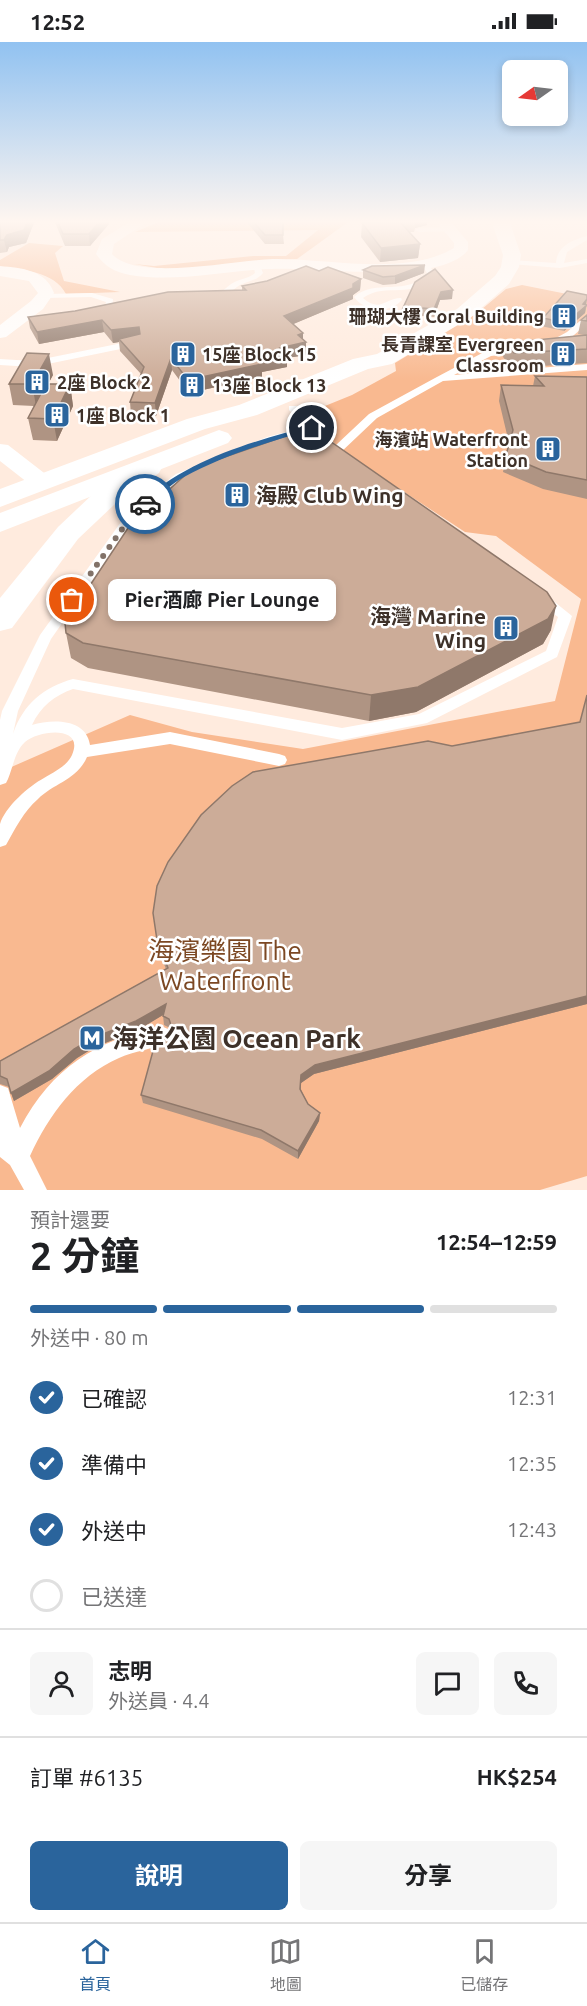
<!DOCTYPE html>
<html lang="zh-TW">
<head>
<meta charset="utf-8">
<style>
	body { margin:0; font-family:Ubuntu,"Noto Sans TC",sans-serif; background:#f6f6f6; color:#202124; height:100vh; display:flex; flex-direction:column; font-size:22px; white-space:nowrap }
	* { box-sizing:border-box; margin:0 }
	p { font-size:20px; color:#757577 }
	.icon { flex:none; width:33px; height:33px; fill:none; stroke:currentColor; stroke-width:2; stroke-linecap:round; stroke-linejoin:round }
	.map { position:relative; height:1148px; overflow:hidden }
	.side { display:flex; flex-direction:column; background:#fff; flex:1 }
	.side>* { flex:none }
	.needle { width:39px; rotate:256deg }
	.buttons { position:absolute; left:502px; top:18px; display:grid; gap:12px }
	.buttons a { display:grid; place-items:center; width:66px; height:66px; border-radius:9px; background:#fff; box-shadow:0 3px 9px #0003; font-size:30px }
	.pin { position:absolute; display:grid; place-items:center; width:51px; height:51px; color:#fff; margin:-26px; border:3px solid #fff; border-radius:50%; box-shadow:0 2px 6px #0007 }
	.courier { position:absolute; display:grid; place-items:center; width:60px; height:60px; margin:-30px; border:4px solid #2a649c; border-radius:50%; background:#fff; color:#222; box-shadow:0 2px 8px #0007 }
	.bubble { position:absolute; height:42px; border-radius:9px; background:#fff; box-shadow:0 3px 9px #0003; font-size:20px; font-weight:700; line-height:42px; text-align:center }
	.overview em { font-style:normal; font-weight:700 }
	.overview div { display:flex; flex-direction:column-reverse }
	.overview { display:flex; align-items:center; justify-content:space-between; height:102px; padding:0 30px }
	h1 { font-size:39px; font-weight:700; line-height:45px }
	.bar { display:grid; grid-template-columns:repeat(4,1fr); gap:9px 6px; align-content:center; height:72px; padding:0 30px }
	.bar i { height:8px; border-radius:4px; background:#e0e0e0 }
	.bar .current { background:#2a649c }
	.bar p { grid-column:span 4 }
	.line { display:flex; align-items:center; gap:15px; padding:0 30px; border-top:2px solid #e0e0e0 }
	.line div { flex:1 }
	.round { display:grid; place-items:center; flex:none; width:63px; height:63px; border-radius:9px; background:#f6f6f6 }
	ol { padding:0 30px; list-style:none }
	li { display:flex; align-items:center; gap:18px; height:66px }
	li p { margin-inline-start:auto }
	li .icon { padding:6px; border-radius:50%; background:#2a649c; color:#fff; stroke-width:4 }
	li:last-child { color:#757577 }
	li i { width:33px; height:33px; border:3px solid #e0e0e0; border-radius:50% }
	.cta { display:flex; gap:12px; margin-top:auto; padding:12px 30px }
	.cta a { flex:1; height:69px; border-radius:9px; background:#2a649c; color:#fff; font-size:24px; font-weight:700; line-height:69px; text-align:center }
	.cta a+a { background:#f6f6f6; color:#202124 }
	.status { display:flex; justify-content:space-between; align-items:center; height:42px; padding:0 30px; background:#fff; direction:ltr }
	.status svg { height:16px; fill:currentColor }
	.dock { display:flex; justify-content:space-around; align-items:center; height:84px; border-top:2px solid #e0e0e0; background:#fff; font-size:16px; color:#757577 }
	.dock a { display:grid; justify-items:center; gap:3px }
	.dock .current { color:#2a649c }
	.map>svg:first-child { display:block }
</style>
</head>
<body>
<div class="status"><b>12:52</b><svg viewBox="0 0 49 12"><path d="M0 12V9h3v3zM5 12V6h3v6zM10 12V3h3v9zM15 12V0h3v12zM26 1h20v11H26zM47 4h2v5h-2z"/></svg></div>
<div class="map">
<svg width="587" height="1148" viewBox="0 0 587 1148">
	<rect width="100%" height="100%" fill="#ffebde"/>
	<path fill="#f9b990" d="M351 178 297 217 168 228 134 222 154 224 253 214H286L318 188 135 190 161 179Z
		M29 201 63 204 55 211 64 239 120 250 66 252C54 229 23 228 0 225V218Z
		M522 243 587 256V1134L540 1148H0V730L130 673 192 690 303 707 555 659 581 557 496 494 465 490 293 377 352 353 396 329 395 321 476 272 506 247Z"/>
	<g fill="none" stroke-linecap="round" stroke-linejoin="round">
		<path fill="#fff" fill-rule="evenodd" d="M449 185H452V189L419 190 415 188 419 186Z
			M587 194V198L567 210 564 221 587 217V221L560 226 511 222 507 220 511 218 556 221C557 204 572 198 587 194Z
			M425 219 435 231C413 260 387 239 363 256 380 271 386 256 401 256L402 258C389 272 365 270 354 255 375 236 409 255 427 231L421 221Z
			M253 221H259L263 231C256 239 251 238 242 242 230 248 227 258 212 257V253C226 250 226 243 237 239 244 236 249 236 255 231Z
			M92 251 113 257 112 268 96 274 92 271 105 265 106 260 91 255 45 256 41 254 45 252Z
			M587 273V281C577 291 562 306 547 305V301L567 290Z
			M137 298 140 299V303L33 325 0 323V317L33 319Z
			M520 305 525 308 523 310 491 314 454 333 587 322V328L443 339 377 376 340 411H332V407L327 406 311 390 275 399 184 436 153 460 129 486 51 597 18 669 13 692C23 662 44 645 73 637L342 686 419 672 546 609 558 575 536 559 534 556 536 553H546L572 574 557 615 427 681 342 698 73 647C55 653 40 665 32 683 52 677 86 676 90 703L170 690 279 712 285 714 287 718 285 722 279 724 170 702 87 715C77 738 54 741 38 757 24 769 15 787 6 803L0 805C0 798 0 788 0 782 5 765 29 744 44 736 54 730 67 724 72 713 85 683 39 688 25 700 15 709 13 725 8 737L6 741 0 743V678L2 669 40 593 121 480 145 456 176 432 267 395 306 385 289 368V364H297L336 403 369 372 435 336 486 309Z
			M161 984 168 987 171 994 168 1001C152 1007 135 1009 119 1016 76 1035 49 1073 30 1114L47 1148H24L10 1123 0 1115V1043L8 1046 20 1086C52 1025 96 999 161 984Z"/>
		<path fill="#fff" fill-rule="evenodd" d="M133 178H150L114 202 112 212C137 240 235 218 273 217 327 216 405 235 454 206V201L435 178H449L468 200V208C440 244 316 225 272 227 225 228 178 241 130 233 115 230 105 225 96 212L102 197Z
			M0 224C22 226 46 228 54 251L43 267 6 295 0 296V283L31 259 38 251 29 239 0 234Z
			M0 402 8 403 48 434 51 439 48 444H32L0 419Z"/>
		<path fill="#fff" fill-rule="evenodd" d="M495 178H511V184L521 213 519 225 509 242 471 275 392 322 368 327 257 373 205 387 0 465V447L187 377 239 363 353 317 377 312 457 267 495 234 501 225 503 213 493 184Z
			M219 388 228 391 232 396 228 401 0 490V471Z"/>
		<path fill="#fff" fill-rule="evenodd" d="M149 417 159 419 162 425 159 431 115 462 78 497 12 586 0 589V556L58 485 95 450 139 419Z"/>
	</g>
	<path fill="#af9483" d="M0 178H35L26 201 9 205 7 210 0 211Z
		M54 178H109V182L90 204H65Z
		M245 178H281L283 193 284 202H265Z
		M390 178H427V183L415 186 414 190H409L420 202 418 216 380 220 361 195 362 181 391 179Z
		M363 228 424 231 395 242 383 243 363 236Z
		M319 229 361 237 360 248 353 253V257L293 282 303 291V298L306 300V313L287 316V325L262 330V335L189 351 172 328 156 374 131 373 130 360 141 332 120 309 119 300 113 301 104 290 39 302 30 286 28 275 242 248V244Z
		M415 240 452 257 440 258 434 275 422 274 421 279 401 277 402 268Z
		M587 263 585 271 564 289 541 284 543 276Z
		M587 273V321L512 326 503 315 505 301 584 293 578 292 581 278Z
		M53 333 48 342H70L73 364 57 399 33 398 28 376 34 364 13 363 9 342Z
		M535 334 587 335V457L543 447 503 430 506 413 509 401 499 359 501 343 533 344Z
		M551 588 543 602 416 670 369 679 88 626 71 616 66 591Z
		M157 898 587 962 314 1032 301 1041V1048L308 1062 320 1071 319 1079 298 1117 262 1097 143 1061 141 1053 171 988 170 986 164 983 163 973 138 988 95 1005 77 1016 52 1037 14 1059 9 1045 0 1042V1019L166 927 158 907Z"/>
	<path fill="#8f786a" d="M28 178H35L26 201 9 205 7 210 4 198 7 193Z
		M101 178H109V182L90 204 89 192Z
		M415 178H427V183L415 186Z
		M420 202 418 216 380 220 381 206Z
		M425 223 424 231 395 242V234Z
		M361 237 360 248 353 253V257L284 286V274L353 242Z
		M453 248 452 257 440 258 434 275V267L441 250Z
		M587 257 585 271 564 289 566 281Z
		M102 278 104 290 39 302 37 290Z
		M139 285 141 297H119V300L113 301 111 288Z
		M303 291V301L306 300V313L287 316V325L262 330V335L189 351 188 338 259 318 280 306 298 293Z
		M49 312 53 333 36 364 32 342Z
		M171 316 172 328 156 374 155 361Z
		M70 342 73 364 57 399 53 377Z
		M556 564 551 588 543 602 416 670 369 679 371 653Z
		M587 954V962L314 1032 301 1041 300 1055 301 1033 315 1023Z
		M166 962 168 970 138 988 95 1005 77 1016 52 1037 14 1059 11 1051 74 1007 93 996Z
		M320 1071 319 1079 298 1117V1109Z"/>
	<path fill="#ccac98" stroke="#8f786a" stroke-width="1.5" d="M0 178H28L24 188 7 193 4 198H0Z
		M57 178H101L89 192H63Z
		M252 178H281L283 180V193H265Z
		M399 179 420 202 381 206 362 181Z
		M425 223 395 234 383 235 363 228 372 224Z
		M306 224 319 229 328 225 361 237 353 242V246L284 274 303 291 298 293 306 300 280 306 287 312 259 318 262 322 188 338 171 316 155 361 130 360 144 325 119 297 140 292 139 285 111 288 102 278 37 290 28 275 75 269 168 250 246 248 242 244 267 239Z
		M435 227 453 248 441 250 434 267 423 266 421 270 402 268 415 240Z
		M567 249 587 253V257L583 262 587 263 566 281 543 276Z
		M587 273V279L581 278Z
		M587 293V307L514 311 505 301Z
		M27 311 49 312 32 342H9Z
		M535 334 587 335V438L546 430 506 413 513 388 501 343 544 344Z
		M46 342H70L53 377 28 376Z
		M314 391 324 395 547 550 556 564 548 577 418 645 371 653 83 601 66 591 65 581 130 483 193 426 291 392Z
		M587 653V954L315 1023 301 1033 300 1047 308 1062 320 1071 298 1109 261 1088 141 1053 156 998 167 994 172 986 169 977 163 974 166 962 136 979 93 996 74 1007 49 1029 11 1051 7 1037 0 1034V1019L168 926 157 898 153 871 157 844 168 820 201 773 232 744 253 730 428 699 452 704 580 680Z"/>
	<linearGradient id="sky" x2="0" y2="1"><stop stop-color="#91c2f1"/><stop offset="0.53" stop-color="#fff6f0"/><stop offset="1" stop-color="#fff6f0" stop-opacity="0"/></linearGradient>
	<rect width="587" height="339" fill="url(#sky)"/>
	<path fill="#2a649c" d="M312 384 315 387C271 399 224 413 184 435 171 442 159 454 148 464L141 462C182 419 256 398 312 384Z"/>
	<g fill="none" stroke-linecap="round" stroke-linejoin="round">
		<path stroke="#827268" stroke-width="6" stroke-dasharray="0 10.8" d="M72 558 125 483 145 462"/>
	</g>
	<defs>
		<g id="building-square" transform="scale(1.35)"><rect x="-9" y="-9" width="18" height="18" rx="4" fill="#2a649c" stroke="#fff"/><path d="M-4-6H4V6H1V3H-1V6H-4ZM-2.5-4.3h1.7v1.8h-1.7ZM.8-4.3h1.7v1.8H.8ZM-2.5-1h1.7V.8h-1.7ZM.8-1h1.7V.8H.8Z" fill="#fff"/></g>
		<g id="metro-square" transform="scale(1.35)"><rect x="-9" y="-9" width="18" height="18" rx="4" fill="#2a649c" stroke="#fff"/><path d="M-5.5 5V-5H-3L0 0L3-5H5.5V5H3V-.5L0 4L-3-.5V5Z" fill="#fff"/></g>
	</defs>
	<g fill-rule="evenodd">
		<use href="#building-square" x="564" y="274"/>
		<use href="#building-square" x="183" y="312"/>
		<use href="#building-square" x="563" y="312"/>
		<use href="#building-square" x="37" y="340"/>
		<use href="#building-square" x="192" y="343"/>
		<use href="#building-square" x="57" y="373"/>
		<use href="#building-square" x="548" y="407"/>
		<use href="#building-square" x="237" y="453"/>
		<use href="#building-square" x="506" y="586"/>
		<use href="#metro-square" x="92" y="996"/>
	</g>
	<g text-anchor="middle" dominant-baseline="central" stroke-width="5" stroke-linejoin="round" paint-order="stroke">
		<g font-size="18" font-weight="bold" fill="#3e3129" stroke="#fff" text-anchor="start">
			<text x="544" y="274" text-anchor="end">珊瑚大樓 Coral Building</text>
			<text x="544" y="302" text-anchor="end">長青課室 Evergreen<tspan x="544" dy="21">Classroom</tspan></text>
			<text x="202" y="312">15座 Block 15</text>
			<text x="57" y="340">2座 Block 2</text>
			<text x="212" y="343">13座 Block 13</text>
			<text x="76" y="373">1座 Block 1</text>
			<text x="528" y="397" text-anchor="end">海濱站 Waterfront<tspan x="528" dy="21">Station</tspan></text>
		</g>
		<g font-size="21" font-weight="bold" fill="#3e3129" stroke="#fff" text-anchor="start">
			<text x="256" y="453">海殿 Club Wing</text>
			<text x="486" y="574" text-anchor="end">海灣 Marine<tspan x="486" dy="24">Wing</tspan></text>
		</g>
		<g font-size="26" fill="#7c4823" stroke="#fff">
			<text x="225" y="908">海濱樂園 The<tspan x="225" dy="30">Waterfront</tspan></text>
		</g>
		<g font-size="26" font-weight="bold" fill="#3e3129" stroke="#fff" text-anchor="start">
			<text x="112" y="996">海洋公園 Ocean Park</text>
		</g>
	</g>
</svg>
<div class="buttons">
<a><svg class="needle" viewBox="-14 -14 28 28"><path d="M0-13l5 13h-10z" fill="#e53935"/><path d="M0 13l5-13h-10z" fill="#757577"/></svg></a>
</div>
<div class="pin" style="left:72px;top:558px;background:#ea580c"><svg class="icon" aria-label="bag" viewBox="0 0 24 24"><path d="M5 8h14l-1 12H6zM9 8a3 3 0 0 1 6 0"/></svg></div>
<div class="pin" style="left:312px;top:386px;background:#1f2937"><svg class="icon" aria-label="home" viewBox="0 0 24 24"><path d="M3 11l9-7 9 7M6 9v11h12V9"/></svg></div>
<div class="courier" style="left:145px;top:462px"><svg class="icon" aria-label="car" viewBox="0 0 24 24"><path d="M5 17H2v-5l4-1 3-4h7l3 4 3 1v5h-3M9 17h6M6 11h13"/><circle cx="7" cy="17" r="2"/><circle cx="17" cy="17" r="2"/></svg></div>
<div class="bubble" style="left:108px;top:537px;width:228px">Pier酒廊 Pier Lounge</div>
</div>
<section class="side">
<div class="overview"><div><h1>2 分鐘</h1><p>預計還要</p></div><em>12:54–12:59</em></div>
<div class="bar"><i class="current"></i><i class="current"></i><i class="current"></i><i></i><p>外送中 · 80 m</p></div>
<ol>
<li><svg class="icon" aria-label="check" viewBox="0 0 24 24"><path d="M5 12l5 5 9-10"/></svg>已確認<p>12:31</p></li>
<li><svg class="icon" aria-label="check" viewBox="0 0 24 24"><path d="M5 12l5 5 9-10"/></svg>準備中<p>12:35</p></li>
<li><svg class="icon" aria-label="check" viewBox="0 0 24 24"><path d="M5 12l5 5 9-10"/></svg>外送中<p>12:43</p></li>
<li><i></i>已送達</li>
</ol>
<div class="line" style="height:108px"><a class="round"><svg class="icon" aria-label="person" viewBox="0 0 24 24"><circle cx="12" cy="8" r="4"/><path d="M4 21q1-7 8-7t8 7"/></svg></a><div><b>志明</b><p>外送員 · 4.4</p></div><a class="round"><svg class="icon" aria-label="chat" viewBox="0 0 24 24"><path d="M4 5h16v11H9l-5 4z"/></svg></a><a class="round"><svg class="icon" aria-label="phone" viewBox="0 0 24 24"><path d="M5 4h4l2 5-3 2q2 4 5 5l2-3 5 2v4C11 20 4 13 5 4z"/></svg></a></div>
<div class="line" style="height:78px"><div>訂單 #6135</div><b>HK$254</b></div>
<div class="cta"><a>說明</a><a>分享</a></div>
</section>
<nav class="dock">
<a class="current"><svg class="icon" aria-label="home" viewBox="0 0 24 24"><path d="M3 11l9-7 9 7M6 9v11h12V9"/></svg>首頁</a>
<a><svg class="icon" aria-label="map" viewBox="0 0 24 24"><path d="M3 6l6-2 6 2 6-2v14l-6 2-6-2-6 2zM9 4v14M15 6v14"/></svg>地圖</a>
<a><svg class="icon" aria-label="saved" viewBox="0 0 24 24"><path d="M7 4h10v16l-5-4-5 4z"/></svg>已儲存</a>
</nav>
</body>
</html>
